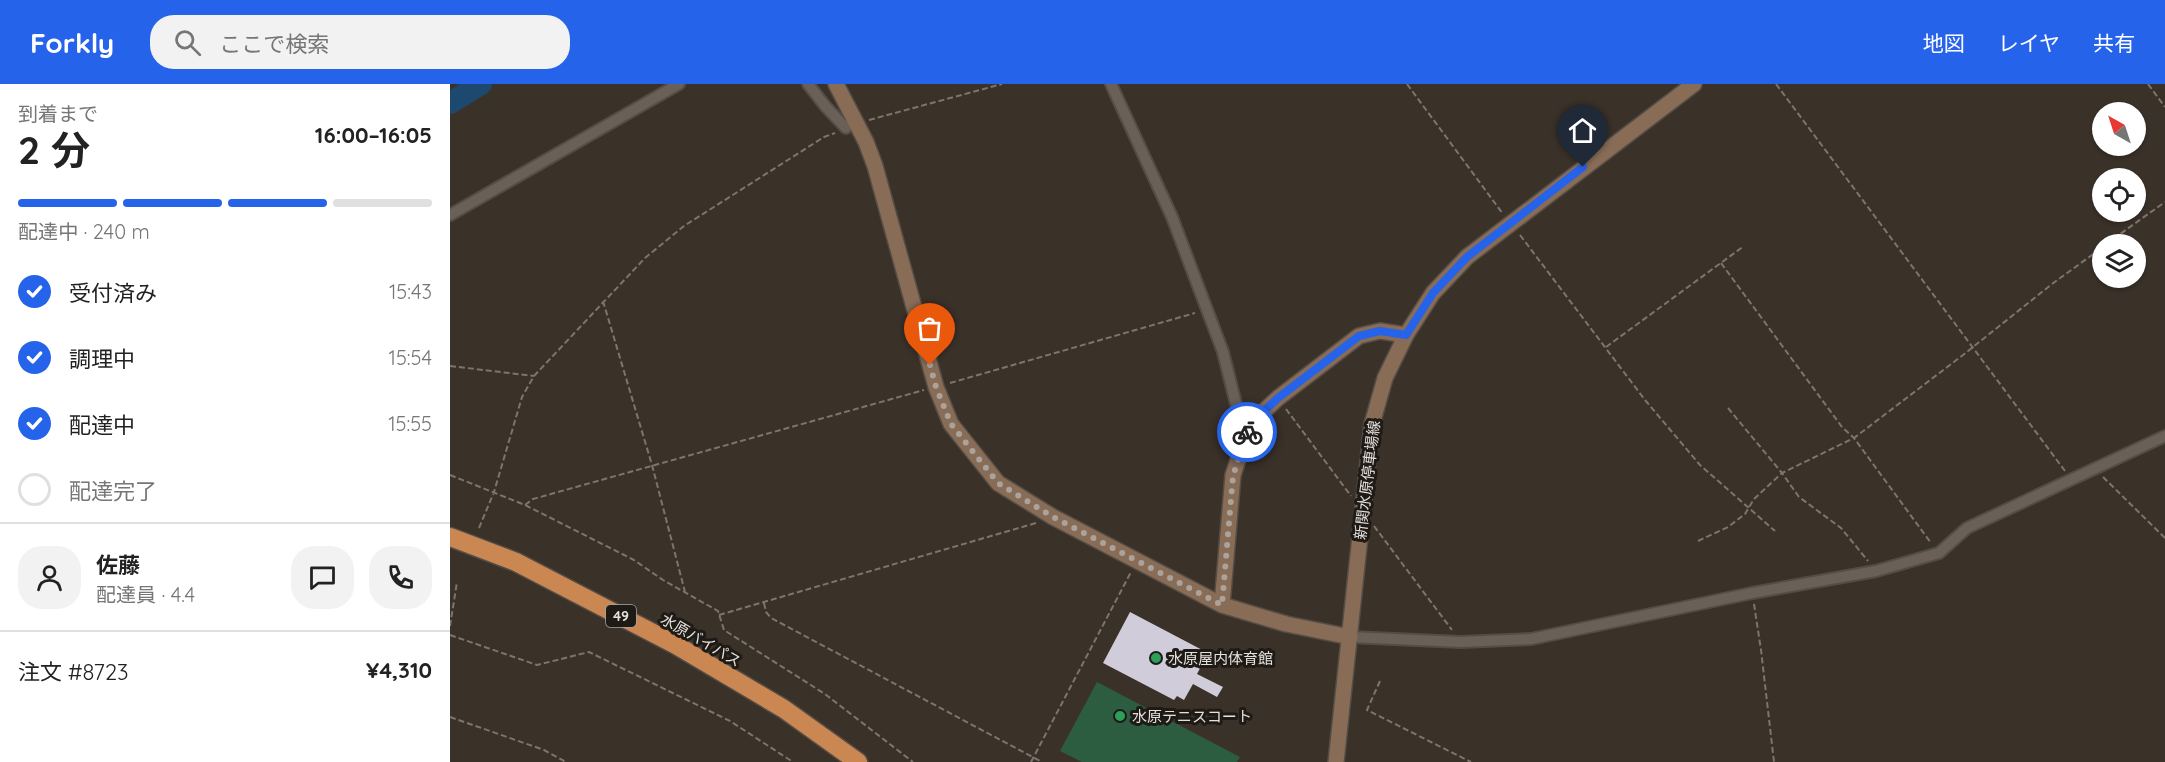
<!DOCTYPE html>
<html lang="ja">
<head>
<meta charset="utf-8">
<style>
	body { margin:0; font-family:Quicksand,"Noto Sans JP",sans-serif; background:#f2f2f2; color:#222; height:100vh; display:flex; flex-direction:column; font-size:22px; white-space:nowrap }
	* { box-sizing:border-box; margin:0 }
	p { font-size:20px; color:#767676 }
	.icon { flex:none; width:33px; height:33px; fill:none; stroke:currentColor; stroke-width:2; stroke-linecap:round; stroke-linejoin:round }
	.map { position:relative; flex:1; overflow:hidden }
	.sheet { display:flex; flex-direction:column; background:#fff; width:450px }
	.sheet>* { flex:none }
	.needle { width:39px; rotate:321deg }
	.controls { position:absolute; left:1642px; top:18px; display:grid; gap:12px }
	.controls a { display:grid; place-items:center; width:54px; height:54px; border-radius:50%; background:#fff; box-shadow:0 2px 4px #0004; font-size:30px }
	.pin { position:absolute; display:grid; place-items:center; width:51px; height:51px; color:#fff; margin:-62px -26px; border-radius:50% 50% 50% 0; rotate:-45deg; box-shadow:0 0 6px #0007 }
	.pin .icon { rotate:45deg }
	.courier { position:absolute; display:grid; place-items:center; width:60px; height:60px; margin:-30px; border:4px solid #2563eb; border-radius:50%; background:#fff; color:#222; box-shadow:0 2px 8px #0007 }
	.overview em { font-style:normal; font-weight:700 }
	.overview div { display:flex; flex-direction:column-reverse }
	.overview { display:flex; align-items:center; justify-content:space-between; height:102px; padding:0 18px }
	h1 { font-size:39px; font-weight:700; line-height:45px }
	.bar { display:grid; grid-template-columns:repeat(4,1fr); gap:9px 6px; align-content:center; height:72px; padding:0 18px }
	.bar i { height:8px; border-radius:4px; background:#e0e0e0 }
	.bar .on { background:#2563eb }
	.bar p { grid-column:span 4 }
	.line { display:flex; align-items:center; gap:15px; padding:0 18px; border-top:2px solid #e0e0e0 }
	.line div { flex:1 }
	.round { display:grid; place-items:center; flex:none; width:63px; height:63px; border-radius:24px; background:#f2f2f2 }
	ol { padding:0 18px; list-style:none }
	li { display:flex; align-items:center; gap:18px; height:66px }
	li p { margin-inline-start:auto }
	li .icon { padding:6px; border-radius:50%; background:#2563eb; color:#fff; stroke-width:4 }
	li:last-child { color:#767676 }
	li i { width:33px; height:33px; border:3px solid #e0e0e0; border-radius:50% }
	header { display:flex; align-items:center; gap:36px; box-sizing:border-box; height:84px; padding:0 30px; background:#2563eb; color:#fff }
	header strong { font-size:28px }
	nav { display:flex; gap:33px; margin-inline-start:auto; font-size:21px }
	.search { width:420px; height:54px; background:#f2f2f2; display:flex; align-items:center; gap:15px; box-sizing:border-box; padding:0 21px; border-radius:24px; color:#767676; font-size:22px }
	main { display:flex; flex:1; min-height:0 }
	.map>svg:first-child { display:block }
</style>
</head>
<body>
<header>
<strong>Forkly</strong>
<div class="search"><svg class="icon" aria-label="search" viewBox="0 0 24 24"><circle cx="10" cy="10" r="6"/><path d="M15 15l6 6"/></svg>ここで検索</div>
<nav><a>地図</a><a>レイヤ</a><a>共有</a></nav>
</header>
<main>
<section class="sheet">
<div class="overview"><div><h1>2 分</h1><p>到着まで</p></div><em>16:00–16:05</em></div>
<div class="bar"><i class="on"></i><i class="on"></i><i class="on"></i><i></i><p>配達中 · 240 m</p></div>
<ol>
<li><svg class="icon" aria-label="check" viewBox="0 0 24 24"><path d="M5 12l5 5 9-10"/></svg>受付済み<p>15:43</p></li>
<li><svg class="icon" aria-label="check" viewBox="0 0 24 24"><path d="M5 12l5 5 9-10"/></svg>調理中<p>15:54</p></li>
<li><svg class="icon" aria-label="check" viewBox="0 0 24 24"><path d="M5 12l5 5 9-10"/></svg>配達中<p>15:55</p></li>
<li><i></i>配達完了</li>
</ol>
<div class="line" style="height:108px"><a class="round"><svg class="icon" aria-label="person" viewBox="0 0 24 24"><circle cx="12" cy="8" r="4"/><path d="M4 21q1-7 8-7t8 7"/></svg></a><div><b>佐藤</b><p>配達員 · 4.4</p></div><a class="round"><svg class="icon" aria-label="chat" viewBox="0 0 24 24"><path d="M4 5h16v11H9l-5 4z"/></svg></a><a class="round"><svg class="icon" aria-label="phone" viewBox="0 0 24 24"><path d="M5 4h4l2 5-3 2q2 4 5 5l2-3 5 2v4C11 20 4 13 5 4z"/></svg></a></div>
<div class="line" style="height:78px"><div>注文 #8723</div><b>¥4,310</b></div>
</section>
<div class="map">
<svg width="1715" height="678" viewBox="0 0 1715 678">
	<rect width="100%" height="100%" fill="#3a3129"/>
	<path fill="#2d5d41" d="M647 598 790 673 787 678H632L610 667Z"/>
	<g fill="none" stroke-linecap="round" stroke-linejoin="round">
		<path stroke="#1c496d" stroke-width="22" d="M0 19 31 0"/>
	</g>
	<path fill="#d1ccda" d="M680 528 758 569 747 590 773 603 767 613 743 600 734 616 727 612 724 616 653 579Z"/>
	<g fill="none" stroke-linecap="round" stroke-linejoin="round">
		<g stroke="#544d46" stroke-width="14">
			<path id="street" d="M358 0 376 23 396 44
				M661 0 722 133 773 268 787 324 800 340
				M0 131 229 0
				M900 553 1011 558 1081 555 1302 509 1426 487 1489 469 1517 444 1715 352"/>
		</g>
		<g stroke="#544d46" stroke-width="18">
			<path id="secondary" d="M386 0 416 58 425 82 486 303 501 340 548 399 603 433 772 521 836 540 900 553
				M772 521 783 391 800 340 828 314 909 252 930 247 956 251
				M886 678 922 340 935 294 956 251 983 209 1017 173 1244 0"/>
		</g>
		<g stroke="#544d46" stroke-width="21">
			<path id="highway" d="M0 453 66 478 226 561 334 625 408 678"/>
		</g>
		<path stroke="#7c756e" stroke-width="2" stroke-dasharray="6 3" stroke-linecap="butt" d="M957 0 1053 130
			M1326 0 1615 387
			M1698 0 1715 23
			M419 36 552 0
			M1070 151 1195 316 1250 381 1325 447
			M1656 160 1715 118
			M1271 179 1392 343 1404 354 1481 459
			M153 217 202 381 235 508
			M1156 263 1294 162
			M0 282 84 292
			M500 299 745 229
			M1278 324 1332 389 1349 413 1391 444 1418 477
			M836 325 901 412
			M0 391 75 421 184 476 213 496 268 527 274 546 375 610 463 678
			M1653 393 1715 454
			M75 421 83 415 474 306
			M924 442 1002 546
			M29 444 44 408 72 313 84 292 195 174 234 142 374 53 385 49
			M1248 457 1278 443 1295 430 1304 415 1332 389 1404 354 1513 271 1602 200 1653 163
			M314 519 316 528 321 534 592 678
			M1304 520 1311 566 1324 678
			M269 531 586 439
			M0 542 7 498
			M0 551 87 581 139 568 280 637 343 678
			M930 597 917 626 1021 678
			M0 633 94 666 116 678
			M581 678 681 488"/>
		<use href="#street" stroke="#6b6057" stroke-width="10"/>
		<use href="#secondary" stroke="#886c56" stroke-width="15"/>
		<use href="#highway" stroke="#cb8752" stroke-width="18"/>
	</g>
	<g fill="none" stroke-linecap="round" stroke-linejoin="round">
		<path stroke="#aaa39d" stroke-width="6" stroke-dasharray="0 10.8" d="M480 281 486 303 501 340 548 399 603 433 772 521 783 392 797 348"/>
		<path stroke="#2563eb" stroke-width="8" d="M797 348 800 340 828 314 909 252 930 247 956 251 983 209 1017 173 1133 83"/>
	</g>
	<g fill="#2e9e5b" stroke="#1e1a16" stroke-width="2">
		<circle cx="706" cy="574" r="6"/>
		<circle cx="670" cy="632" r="6"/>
	</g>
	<g text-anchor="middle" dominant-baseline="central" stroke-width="6" stroke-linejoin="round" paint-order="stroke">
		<rect fill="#1e1a16" stroke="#aaa5a0" stroke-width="1.5" x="156" y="521" width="30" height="22" rx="4.5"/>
		<g font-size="14" font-weight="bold" fill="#e6e0db">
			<text x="171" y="532">49</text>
		</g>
		<g font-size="15" fill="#e6e0db" stroke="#1e1a16">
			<text transform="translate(917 396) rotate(-83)">新関水原停車場線</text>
			<text transform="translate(251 556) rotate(30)">水原バイパス</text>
		</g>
		<g font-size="15" fill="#e6e0db" stroke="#1e1a16" text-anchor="start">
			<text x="718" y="574">水原屋内体育館</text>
			<text x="682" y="632">水原テニスコート</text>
		</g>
	</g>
</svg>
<div class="controls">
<a><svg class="needle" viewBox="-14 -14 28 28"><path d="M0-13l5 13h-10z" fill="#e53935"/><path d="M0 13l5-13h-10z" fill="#767676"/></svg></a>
<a><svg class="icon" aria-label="locate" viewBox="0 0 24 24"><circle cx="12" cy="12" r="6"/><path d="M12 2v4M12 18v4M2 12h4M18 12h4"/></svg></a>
<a><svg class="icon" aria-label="layers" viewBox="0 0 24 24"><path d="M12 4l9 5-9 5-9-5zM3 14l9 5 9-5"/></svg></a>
</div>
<div class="pin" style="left:480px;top:281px;background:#ea580c"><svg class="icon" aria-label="bag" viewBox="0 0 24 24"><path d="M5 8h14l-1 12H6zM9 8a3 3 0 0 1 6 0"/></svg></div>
<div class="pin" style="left:1133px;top:83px;background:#1f2937"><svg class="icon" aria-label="home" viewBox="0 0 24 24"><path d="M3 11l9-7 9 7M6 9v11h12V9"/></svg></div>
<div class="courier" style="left:797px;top:348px"><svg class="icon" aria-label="bike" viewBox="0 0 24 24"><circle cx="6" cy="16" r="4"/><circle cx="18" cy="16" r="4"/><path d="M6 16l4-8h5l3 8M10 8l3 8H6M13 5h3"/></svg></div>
</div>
</main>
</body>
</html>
